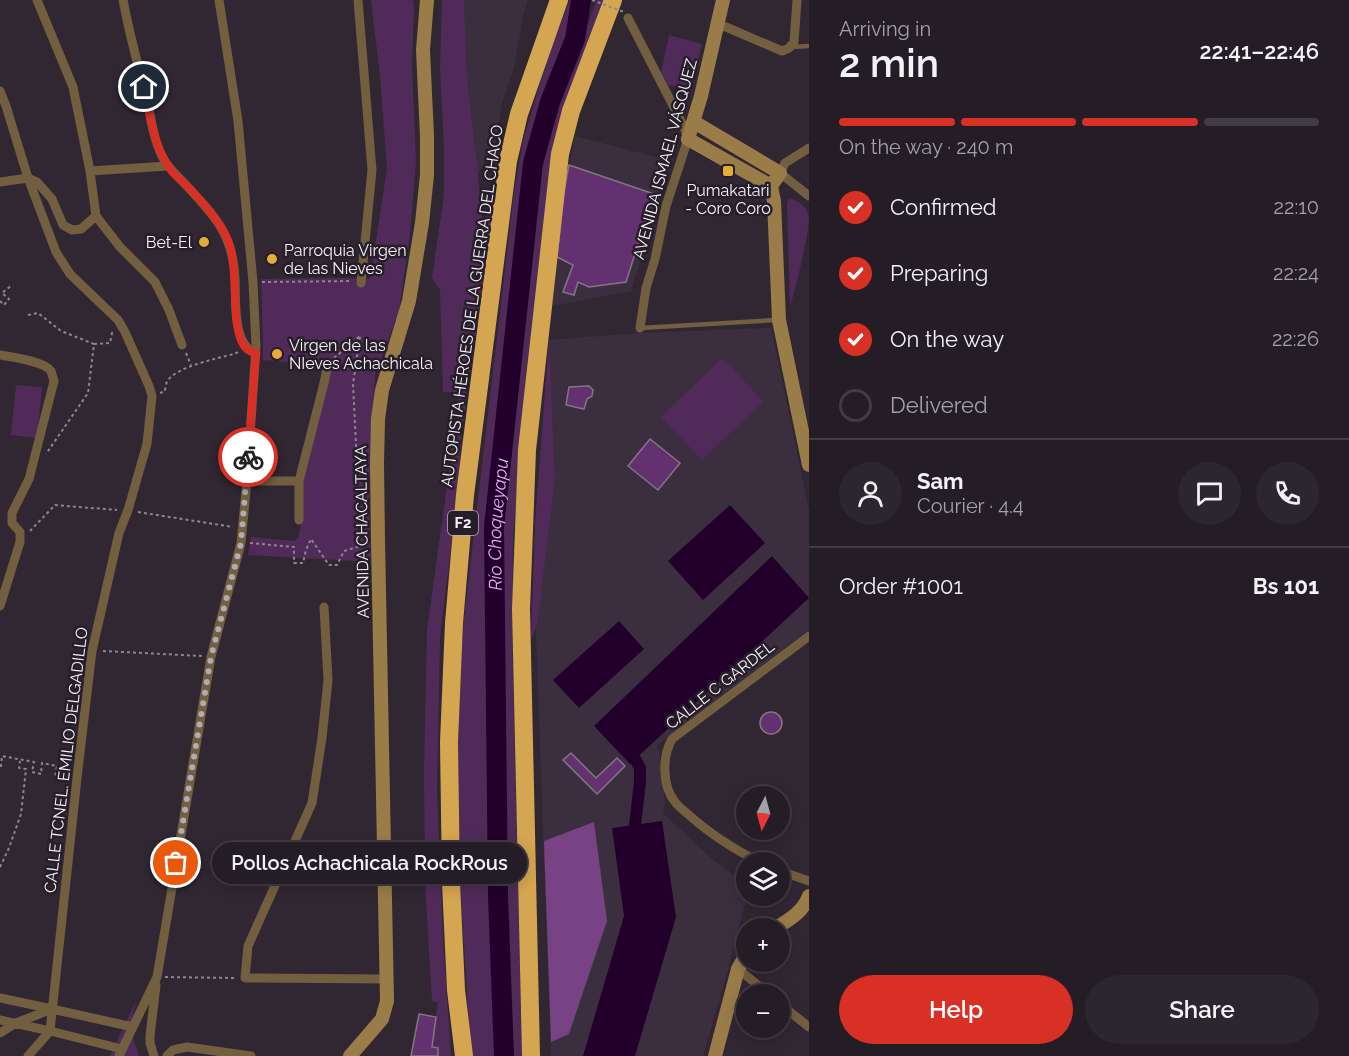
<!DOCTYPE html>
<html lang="en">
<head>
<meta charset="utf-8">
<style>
	body { margin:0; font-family:Raleway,sans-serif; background:#2c262e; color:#f1f3f6; height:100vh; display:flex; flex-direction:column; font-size:22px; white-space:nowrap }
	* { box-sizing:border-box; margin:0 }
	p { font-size:20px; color:#a3a2a7 }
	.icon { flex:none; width:33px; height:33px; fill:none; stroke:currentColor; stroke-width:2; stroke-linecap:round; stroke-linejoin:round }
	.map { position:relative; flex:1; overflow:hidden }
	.details { display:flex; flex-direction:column; background:#241d26; width:540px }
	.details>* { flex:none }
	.needle { width:39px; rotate:186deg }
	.tools { position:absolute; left:736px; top:786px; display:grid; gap:12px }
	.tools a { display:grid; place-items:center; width:54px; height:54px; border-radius:50%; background:#241d26; box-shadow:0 3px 15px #0003,0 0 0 2px #413b43; font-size:30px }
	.pin { position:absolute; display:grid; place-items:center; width:51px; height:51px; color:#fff; margin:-26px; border:3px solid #fff; border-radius:50%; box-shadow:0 2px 6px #0007 }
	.courier { position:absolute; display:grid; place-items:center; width:60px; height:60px; margin:-30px; border:4px solid #d93025; border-radius:50%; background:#fff; color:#222; box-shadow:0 2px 8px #0007 }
	.bubble { position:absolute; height:42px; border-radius:21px; background:#241d26; box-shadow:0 3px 15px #0003,0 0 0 2px #413b43; font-size:20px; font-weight:600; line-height:42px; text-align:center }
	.overview em { font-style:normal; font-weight:600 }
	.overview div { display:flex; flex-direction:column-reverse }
	.overview { display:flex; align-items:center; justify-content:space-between; height:102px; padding:0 30px }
	h1 { font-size:39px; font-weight:600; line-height:45px }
	.bar { display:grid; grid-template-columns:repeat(4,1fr); gap:9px 6px; align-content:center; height:72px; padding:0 30px }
	.bar i { height:8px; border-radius:4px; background:#413b43 }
	.bar .selected { background:#d93025 }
	.bar p { grid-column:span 4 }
	.line { display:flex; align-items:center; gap:15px; padding:0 30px; border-top:2px solid #413b43 }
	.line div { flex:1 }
	.round { display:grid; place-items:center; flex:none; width:63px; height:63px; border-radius:32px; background:#2c262e }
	ol { padding:0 30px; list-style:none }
	li { display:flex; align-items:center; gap:18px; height:66px }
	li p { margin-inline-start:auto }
	li .icon { padding:6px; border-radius:50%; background:#d93025; color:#fff; stroke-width:4 }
	li:last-child { color:#a3a2a7 }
	li i { width:33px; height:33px; border:3px solid #413b43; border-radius:50% }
	.primary-button { display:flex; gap:12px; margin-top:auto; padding:12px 30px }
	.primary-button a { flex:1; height:69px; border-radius:36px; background:#d93025; color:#fff; font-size:24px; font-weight:600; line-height:69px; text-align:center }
	.primary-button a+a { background:#2c262e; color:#f1f3f6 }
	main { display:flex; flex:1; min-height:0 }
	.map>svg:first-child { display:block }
</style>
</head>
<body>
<main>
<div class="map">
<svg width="809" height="1056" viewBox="0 0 809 1056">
	<rect width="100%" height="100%" fill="#302732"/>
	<path fill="#3b2f3f" d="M464 0H528L523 16 514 67 502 103 495 144 478 174 467 77Z
		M575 136 671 161 631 291 552 306 564 192Z
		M771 328 809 510V629L656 746 659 750 665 803 663 813 713 860 747 885V896L728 970 703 1056H551L536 630 555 480 549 340 639 333Z"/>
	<path fill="#502b5a" d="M371 0H413L414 7 412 67 416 161 410 234 399 311 375 375 372 417 369 500 371 562 248 555 251 537 294 541 298 538 302 520 303 482 328 382 330 366 263 360V342L261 279 344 278 370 279 387 169 380 76Z
		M442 0H464L467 77 478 174 482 221 493 208 462 431 456 506 440 637 437 791 443 939 451 1056H438V1048L432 1047 438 1002 432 1001 425 883 424 771 427 630 455 428 459 392H443L440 290 432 278 444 195V145L440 70Z
		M570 0H584L543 106 527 162 508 311 486 529 488 690 496 1056H471L460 881 458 740 463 627 514 193 523 141 549 54Z
		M597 0H607L556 140 547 191 527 366 513 539 512 640 522 1056H509L501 530 539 177 557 103Z
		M669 35 702 44 691 89 668 85 661 72Z
		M789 199C797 199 807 207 809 216 809 235 796 286 790 307L787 203Z
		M549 340 555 480 537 626 531 639 535 523Z
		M722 358 763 401 702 460 661 417Z
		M16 385 42 387 37 438 11 435Z
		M136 1001 130 1029 139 1056H110Z"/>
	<path fill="#774384" d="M594 822 607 921 569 1034 551 1042 544 841Z"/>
	<path fill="#23002c" d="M730 505 765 543 703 600 668 561Z
		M772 556 809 598 630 764 594 726Z
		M619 621 644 649 579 708 553 680Z
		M662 821 676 917 635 1056H583L624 916 612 828Z"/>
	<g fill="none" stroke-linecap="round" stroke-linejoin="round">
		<path stroke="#23002c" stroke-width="12" d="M635 825 640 782V768L635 759"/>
		<path stroke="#23002c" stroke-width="20" id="s1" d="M504 1056 498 896 494 527 533 163 550 102 575 39 581 0"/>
	</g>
	<path fill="#633070" stroke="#817783" stroke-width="1.5" d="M569 165 654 194 626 282 589 287 578 282 574 295 563 292 573 265 557 257 564 192Z
		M589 386 593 390 592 396 587 399 584 409 566 405 569 387Z
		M650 439 680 463 658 490 628 466Z
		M760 723a11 11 0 1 1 22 0a11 11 0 1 1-22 0Z
		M571 753 596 778 617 758 625 766 597 794 563 760Z
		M419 1014 436 1017 432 1047 438 1048V1056H411Z"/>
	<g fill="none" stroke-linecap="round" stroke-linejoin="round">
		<path stroke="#8e868f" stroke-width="2" stroke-dasharray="3 3" stroke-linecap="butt" d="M262 282 352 281
			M0 301 4 305 9 299 2 293 12 285
			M28 315 38 313 61 331 94 344 88 393 46 454
			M94 344 110 343 112 333 114 334
			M186 353 191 365
			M334 358 360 336
			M160 393 165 391C165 390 166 383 167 382 174 367 219 358 234 354L238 352
			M357 465 353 384 360 336
			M357 465 365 452
			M138 512 233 527
			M30 531 55 505 117 510
			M250 543 294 547V563H303L306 550 311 539 329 565H337L344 551 367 544
			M103 651 202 656
			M0 766H1L2 756 34 762 32 772 41 774 42 763 57 766 55 777H68
			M0 867 9 848 21 814 26 769 19 768 20 761
			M165 977 235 978"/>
		<path stroke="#725f3f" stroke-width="4.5" d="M791 47 809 46
			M641 328 776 320"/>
		<path stroke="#725f3f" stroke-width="9" d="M37 0 73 87 90 171 96 216 120 247 155 282 169 310 182 345
			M123 0C126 15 129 30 133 45 136 60 141 74 145 89 150 111 152 136 162 156 167 167 177 175 185 184 214 215 233 234 235 278 236 299 232 346 256 353
			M358 0 372 170 361 283
			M628 18 684 127 688 139 666 206 655 259 646 288 640 328
			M717 25 726 27 782 51 789 48 794 42 797 0
			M0 91 6 106 28 178 56 252 70 274 118 320 125 332 149 386 152 396 147 444 128 510 119 533 92 651 77 778 50 1031 28 1056
			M809 148 785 163 780 173 809 196
			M90 171 168 166
			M0 182 28 178 37 182 52 199 63 225 72 230 81 229 96 216
			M0 355C12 357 44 361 51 371 52 373 53 379 54 381L29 479 12 513V523L20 532V542L0 606
			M247 481H299
			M299 520V481L324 383 328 364
			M324 607 328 680 322 738 312 803 248 946 245 978 386 979
			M759 862C734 849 710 834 689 815 684 811 679 807 675 802 662 786 662 757 672 739L809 636
			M780 871 809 881
			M738 969 769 994
			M0 998 52 1009 133 1027
			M780 1004 809 1027
			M0 1020 50 1031 122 1049
			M0 1033 16 1023 52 1009
			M119 1056 157 977 211 657 241 543 247 481 256 346 253 282 238 121 219 0
			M154 1056 150 1043V1036L156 985
			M167 1056 173 1050 187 1047 251 1056"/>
		<path stroke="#9a7c48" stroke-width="14" d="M723 0 701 96 688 139 771 186
			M694 122 780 173 771 186
			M771 186 774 201 779 320 809 465
			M776 928C789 920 803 912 809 896
			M350 1056 382 1019 387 1001 378 541 377 463 378 419 382 390 409 301 422 223 427 175V136L423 50 427 0
			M715 1056 738 969 747 953"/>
		<path stroke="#d5a651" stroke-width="18" d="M464 1056 456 990 451 883 449 742 454 623 465 495 508 161 519 114 559 0
			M531 1056 521 609 527 450 560 154 571 111 613 0"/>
		<path stroke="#8e868f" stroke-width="2" stroke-dasharray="3 3" stroke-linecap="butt" d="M592 0 624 12"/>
	</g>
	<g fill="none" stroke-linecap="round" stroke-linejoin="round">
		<path stroke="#b2abb3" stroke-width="6" stroke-dasharray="0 10.8" d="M176 863 211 657 241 543 248 457"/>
		<path stroke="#d93025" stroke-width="8" d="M144 87C150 114 153 146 171 170 174 175 179 178 184 183 199 198 224 225 230 246 239 273 230 325 244 346 247 350 251 352 256 353L248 457"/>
	</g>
	<g fill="#e7ac36" stroke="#261e28" stroke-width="2">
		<rect x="722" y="165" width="12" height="12" rx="3"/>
		<circle cx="204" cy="242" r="6"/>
		<circle cx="272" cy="259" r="6"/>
		<circle cx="277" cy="354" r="6"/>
	</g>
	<g text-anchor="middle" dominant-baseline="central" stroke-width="5" stroke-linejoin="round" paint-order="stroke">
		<rect fill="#261e28" stroke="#b9b2ba" stroke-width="1.5" x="448" y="511" width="30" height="24" rx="4.5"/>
		<g font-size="15" font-weight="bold" fill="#f8f2f9">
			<text x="463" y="523">F2</text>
		</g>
		<g font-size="16" fill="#f8f2f9" stroke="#261e28">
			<text transform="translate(665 159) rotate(-75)">AVENIDA ISMAEL VÁSQUEZ</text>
			<text transform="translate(472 306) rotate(-82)">AUTOPISTA HÉROES DE LA GUERRA DEL CHACO</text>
			<text transform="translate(362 532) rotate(-91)">AVENIDA CHACALTAYA</text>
			<text transform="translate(720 685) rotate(-38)">CALLE C GARDEL</text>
			<text transform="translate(66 760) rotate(-83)">CALLE TCNEL. EMILIO DELGADILLO</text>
		</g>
		<g font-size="16" fill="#f8f2f9" stroke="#261e28" text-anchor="start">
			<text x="728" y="190" text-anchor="middle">Pumakatari<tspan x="728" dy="18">- Coro Coro</tspan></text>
			<text x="192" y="242" text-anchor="end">Bet-El</text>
			<text x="284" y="250">Parroquia Virgen<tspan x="284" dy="18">de las Nieves</tspan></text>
			<text x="289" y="345">Virgen de las<tspan x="289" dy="18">NIeves Achachicala</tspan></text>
		</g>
		<g font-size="18" font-style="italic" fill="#e6acf5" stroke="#261e28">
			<text stroke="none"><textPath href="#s1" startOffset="532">Río Choqueyapu</textPath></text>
		</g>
	</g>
</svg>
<div class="tools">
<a><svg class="needle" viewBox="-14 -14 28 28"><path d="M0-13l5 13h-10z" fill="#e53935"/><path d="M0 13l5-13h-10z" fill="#a3a2a7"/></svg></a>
<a><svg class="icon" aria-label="layers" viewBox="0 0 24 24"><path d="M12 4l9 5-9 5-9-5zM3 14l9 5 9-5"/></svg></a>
<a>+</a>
<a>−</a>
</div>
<div class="pin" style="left:176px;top:863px;background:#ea580c"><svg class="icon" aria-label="bag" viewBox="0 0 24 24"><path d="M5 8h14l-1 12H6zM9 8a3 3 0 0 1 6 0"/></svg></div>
<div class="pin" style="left:144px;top:87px;background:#1f2937"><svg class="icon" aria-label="home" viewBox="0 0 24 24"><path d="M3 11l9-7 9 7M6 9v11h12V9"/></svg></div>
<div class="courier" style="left:248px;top:457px"><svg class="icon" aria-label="bike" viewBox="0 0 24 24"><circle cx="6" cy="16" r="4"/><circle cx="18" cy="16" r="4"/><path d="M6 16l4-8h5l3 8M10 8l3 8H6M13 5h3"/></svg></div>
<div class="bubble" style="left:212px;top:842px;width:315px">Pollos Achachicala RockRous</div>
</div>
<section class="details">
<div class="overview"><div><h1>2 min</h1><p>Arriving in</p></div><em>22:41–22:46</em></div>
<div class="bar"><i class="selected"></i><i class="selected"></i><i class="selected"></i><i></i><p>On the way · 240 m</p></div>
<ol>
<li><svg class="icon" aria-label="check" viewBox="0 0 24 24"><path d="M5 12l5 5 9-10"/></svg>Confirmed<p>22:10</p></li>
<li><svg class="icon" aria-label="check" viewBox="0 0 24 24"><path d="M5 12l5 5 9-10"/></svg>Preparing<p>22:24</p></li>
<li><svg class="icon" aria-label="check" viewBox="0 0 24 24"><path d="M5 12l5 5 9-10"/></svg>On the way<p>22:26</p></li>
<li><i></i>Delivered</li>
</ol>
<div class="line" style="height:108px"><a class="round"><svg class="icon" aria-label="person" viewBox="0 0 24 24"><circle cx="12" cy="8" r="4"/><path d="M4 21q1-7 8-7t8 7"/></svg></a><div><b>Sam</b><p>Courier · 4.4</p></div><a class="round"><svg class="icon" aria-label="chat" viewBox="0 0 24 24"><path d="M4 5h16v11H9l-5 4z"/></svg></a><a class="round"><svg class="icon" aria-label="phone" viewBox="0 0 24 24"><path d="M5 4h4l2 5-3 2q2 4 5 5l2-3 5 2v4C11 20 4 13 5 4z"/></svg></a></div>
<div class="line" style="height:78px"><div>Order #1001</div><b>Bs 101</b></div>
<div class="primary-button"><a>Help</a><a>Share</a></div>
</section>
</main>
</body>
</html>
